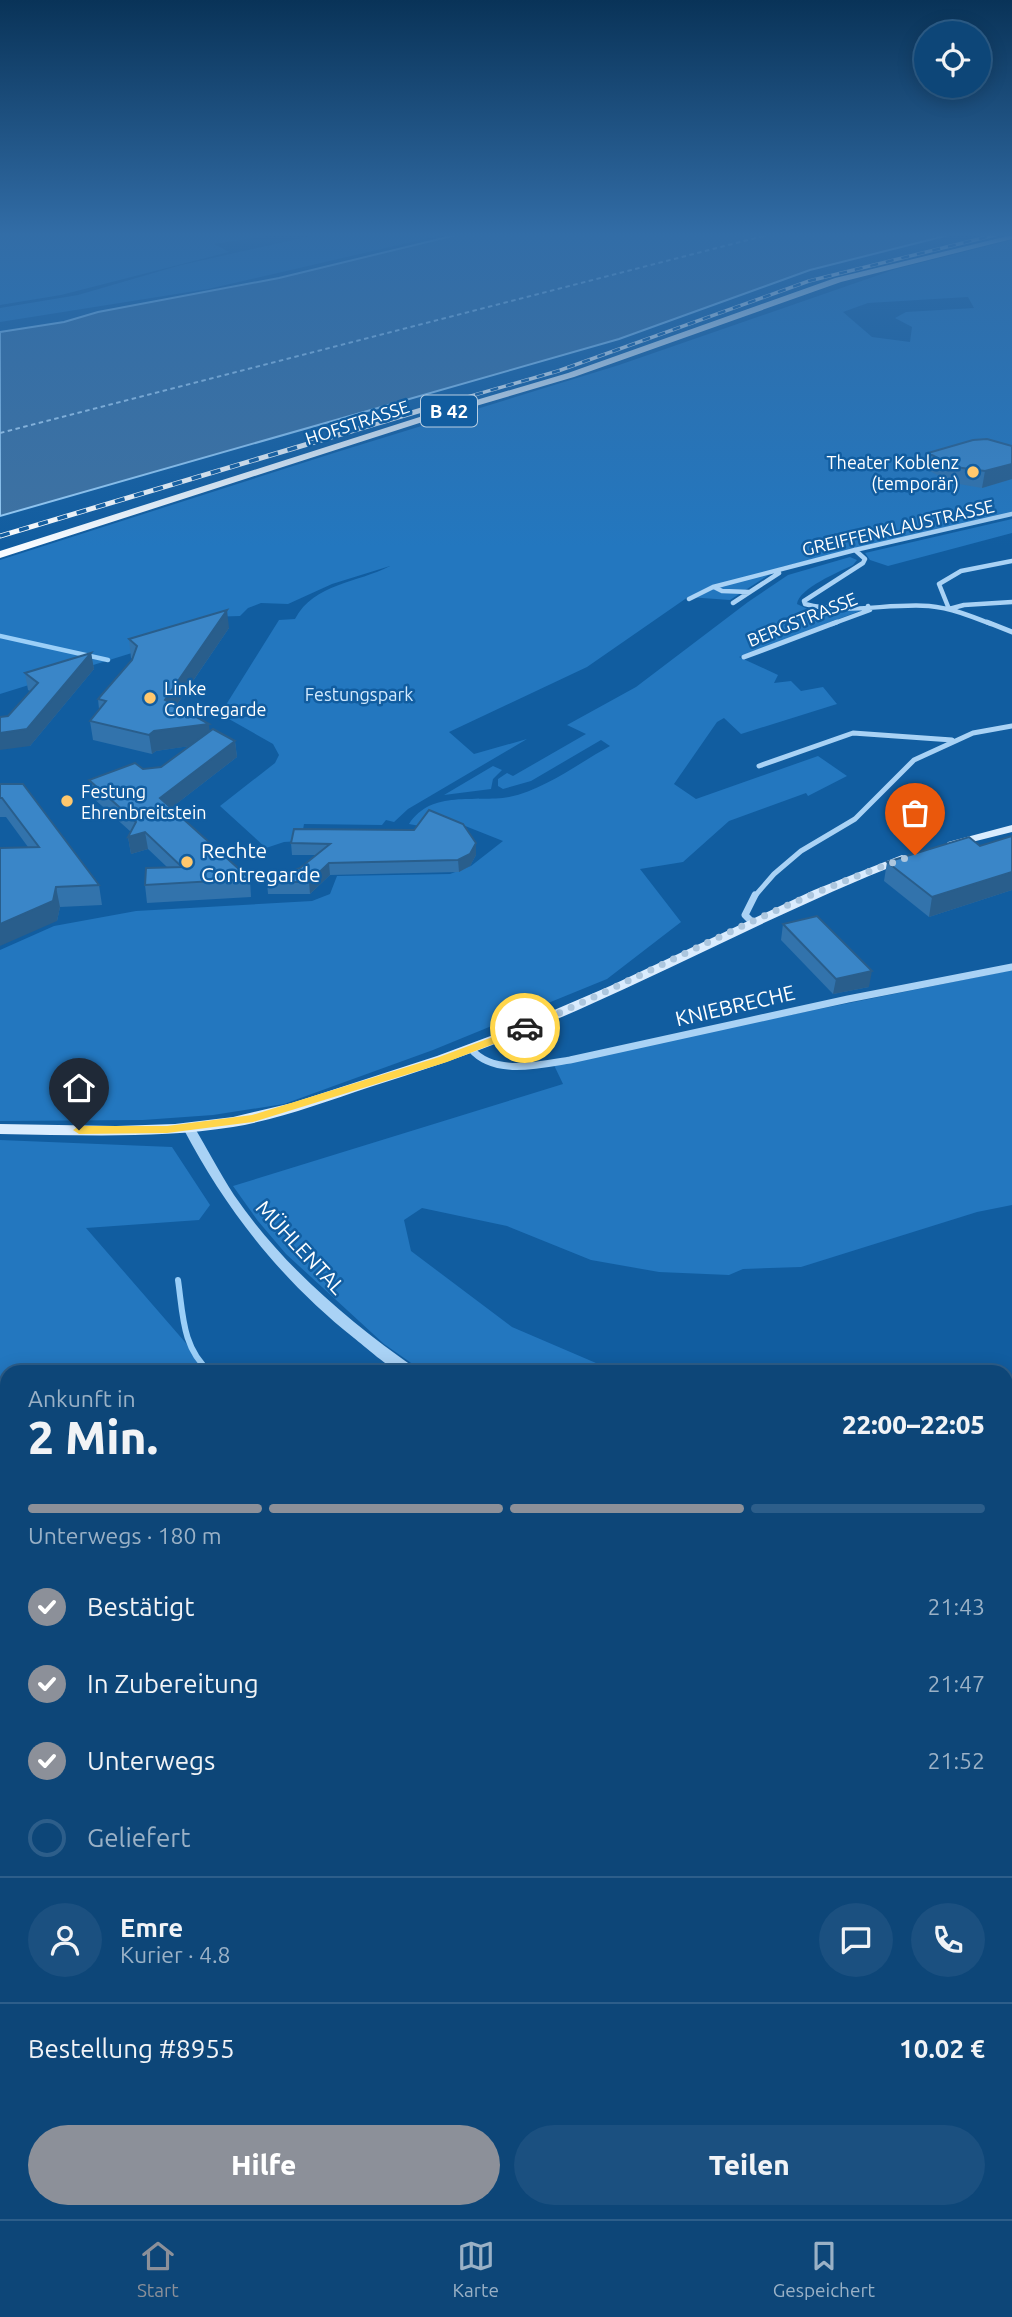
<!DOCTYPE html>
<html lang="de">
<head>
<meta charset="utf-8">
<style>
	body { margin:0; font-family:Ubuntu,sans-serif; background:#1b5080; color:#f1f3f6; height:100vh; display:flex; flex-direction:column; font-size:26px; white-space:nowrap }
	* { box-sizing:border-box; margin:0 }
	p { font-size:23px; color:#9ab1c6 }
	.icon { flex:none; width:38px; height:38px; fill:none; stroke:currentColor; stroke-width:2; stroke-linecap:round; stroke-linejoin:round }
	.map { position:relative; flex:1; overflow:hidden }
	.sheet { position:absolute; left:0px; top:1365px; width:1013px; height:854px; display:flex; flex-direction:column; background:#0d4678; border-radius:21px 21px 0 0; box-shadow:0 4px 18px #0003,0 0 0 2px #2d5e8a }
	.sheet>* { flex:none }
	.tools { position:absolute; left:914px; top:21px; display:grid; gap:14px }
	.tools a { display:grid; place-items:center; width:77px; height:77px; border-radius:50%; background:#0d4678; box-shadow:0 4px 18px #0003,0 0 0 2px #2d5e8a; font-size:35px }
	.pin { position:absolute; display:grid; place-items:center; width:60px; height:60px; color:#fff; margin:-72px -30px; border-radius:50% 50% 50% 0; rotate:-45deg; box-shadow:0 0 7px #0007 }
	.pin .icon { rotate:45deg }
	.courier { position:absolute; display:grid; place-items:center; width:70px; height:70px; margin:-35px; border:5px solid #ffd54a; border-radius:50%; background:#fff; color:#222; box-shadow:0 2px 9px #0007 }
	.summary em { font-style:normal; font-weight:800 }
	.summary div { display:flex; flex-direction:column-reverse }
	.summary { display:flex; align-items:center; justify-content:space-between; height:119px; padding:0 28px }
	h1 { font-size:46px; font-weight:800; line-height:52px }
	.bar { display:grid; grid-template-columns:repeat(4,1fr); gap:10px 7px; align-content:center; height:84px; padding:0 28px }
	.bar i { height:9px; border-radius:5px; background:#2d5e8a }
	.bar .current { background:#8c9099 }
	.bar p { grid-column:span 4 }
	.line { display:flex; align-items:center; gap:18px; padding:0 28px; border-top:2px solid #2d5e8a }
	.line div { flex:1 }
	.round { display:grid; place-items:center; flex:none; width:74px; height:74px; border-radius:37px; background:#1b5080 }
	ol { padding:0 28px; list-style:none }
	li { display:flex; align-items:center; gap:21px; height:77px }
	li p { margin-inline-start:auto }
	li .icon { padding:7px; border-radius:50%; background:#8c9099; color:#fff; stroke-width:4 }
	li:last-child { color:#9ab1c6 }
	li i { width:38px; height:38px; border:4px solid #2d5e8a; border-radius:50% }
	.button { display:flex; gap:14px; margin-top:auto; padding:14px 28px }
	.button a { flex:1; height:80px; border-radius:42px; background:#8c9099; color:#fff; font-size:28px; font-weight:800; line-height:80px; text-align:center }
	.button a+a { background:#1b5080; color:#f1f3f6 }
	.menu { display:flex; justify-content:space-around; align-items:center; height:98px; border-top:2px solid #2d5e8a; background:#0d4678; font-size:19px; color:#9ab1c6 }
	.menu a { display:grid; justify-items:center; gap:4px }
	.menu .current { color:#8c9099 }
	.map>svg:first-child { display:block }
</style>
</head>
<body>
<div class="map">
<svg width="1012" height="2219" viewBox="0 0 1012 2219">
	<rect width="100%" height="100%" fill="#115da0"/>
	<path fill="#2377bf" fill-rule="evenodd" d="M0 235H274L214 244 229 252 61 295 0 305Z
		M316 235H442L208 289 0 322V308L78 295 181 265Z
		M1012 240V513L781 567 730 600 688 597 587 667 449 732 474 754 527 739 408 809 394 822 386 820 382 825 304 824 301 841 284 842 266 848 220 806 275 763 279 755 273 744 229 719 252 716 261 708 248 705 224 708 279 620 295 619C314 583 358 583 390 566L332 584 288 604 261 603 248 608 240 616 208 617 209 629 0 694V560L337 452 619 365 896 269ZM968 297 974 308 906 312 895 318 912 327 910 342 872 337 843 312 868 303Z
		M1012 519V533L888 566 870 560 865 553Z
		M850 557 857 560 853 565C839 572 799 588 797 604L812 611 865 609 739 657 778 675 774 683 791 681 801 691 823 687 837 704 741 734 724 718 717 722 674 784 696 799 818 756 847 776 808 796 806 793 729 821 683 862 640 869 681 922 607 979 433 1050 284 1104 213 1115 143 1120 0 1121V950L54 926 136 911 312 901 330 894 337 876 450 874 471 866 503 841 440 816 425 827 409 824C432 789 475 803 509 797 544 790 579 763 610 746L601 740 531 781 503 789 498 786V779L507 773 513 776 586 734 567 725 636 687 748 602 788 575Z
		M493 766 502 770 493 779 491 789 444 795Z
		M1012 970V1205L977 1212 801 1267 743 1269 729 1275 659 1272 591 1260 507 1226 422 1208 404 1220 411 1251 512 1327 617 1372H424L384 1344 286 1254 258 1221 233 1186 563 1084 553 1063Z
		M0 1140 172 1147 210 1205 199 1220 86 1228 211 1372H7V1697L0 1676Z
		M1006 1588 1012 1590V2219H902L899 2212H1006Z"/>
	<path fill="#3e72a2" stroke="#9bcff8" stroke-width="2" d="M456 235H949L810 270 619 339 0 516V332L64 322 98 312 279 278Z"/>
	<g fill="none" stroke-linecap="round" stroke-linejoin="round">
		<path stroke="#9bcff8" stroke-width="4.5" d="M0 636 108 660"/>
		<path stroke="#9bcff8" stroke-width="6" d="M178 1280C183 1314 182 1348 210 1372
			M1006 1610 1012 1612"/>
		<path stroke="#b6dcfb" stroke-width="2" stroke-dasharray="4.5 3.5" stroke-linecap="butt" d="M0 433 767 235"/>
		<path stroke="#a9d2f5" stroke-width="4.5" d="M855 550 865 559 863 563 804 601 805 604C845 615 888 603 929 606 951 608 971 616 991 624
			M1012 561 961 571 939 584 949 609 964 605 1012 602
			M714 587 722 591 749 592
			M689 599 713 587 855 550 1012 514
			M733 603 779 573
			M832 624 870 610 868 606"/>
		<path stroke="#a9d2f5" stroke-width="5" d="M987 622 1012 632
			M744 657 837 622
			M759 766 853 733 952 740
			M754 897 774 874 801 851 855 819 914 760 973 733 1012 726"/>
		<path stroke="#a9d2f5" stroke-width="7" d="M752 922 745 915 755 895
			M471 1049C494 1076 539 1065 570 1060L848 999 1012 967"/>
		<path stroke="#a9d2f5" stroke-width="10" d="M0 1838 7 1839
			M0 2207 7 2208
			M32 2212 68 2219"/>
		<path fill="#a9d2f5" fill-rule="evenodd" d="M189 1124 193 1125C207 1148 219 1172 234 1195 282 1265 347 1320 415 1368L417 1372C412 1372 406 1373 401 1372 391 1370 363 1345 354 1338 281 1280 226 1210 183 1128Z
			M1006 1572 1012 1574V1588L1006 1586Z"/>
		<path fill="#daecfe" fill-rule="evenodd" d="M1012 825V832L952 847 946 844 948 842Z
			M902 855 906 857V861C794 905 688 961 578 1010 510 1040 440 1065 370 1087 325 1102 280 1119 233 1127 156 1139 77 1135 0 1134V1124L116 1126 175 1124 233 1117 292 1103 437 1056 517 1026 610 986 814 890Z"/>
		<path fill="#f7fbff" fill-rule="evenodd" d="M1012 235V239L841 282 574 377 435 418 0 558V551L429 414 568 373 835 278Z"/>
		<g stroke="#fff" stroke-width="3.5">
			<path id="rail-far1" d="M429 408 558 371 809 281 995 235"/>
		</g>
		<g stroke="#fff" stroke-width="5">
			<path id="rail" d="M0 536 435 406"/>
		</g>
		<use href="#rail-far1" stroke="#115da0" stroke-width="2.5" stroke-dasharray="8" stroke-linecap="butt"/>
		<use href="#rail" stroke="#115da0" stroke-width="3.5" stroke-dasharray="10" stroke-linecap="butt"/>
	</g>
	<path fill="#3273ac" d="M1012 446V479L982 488 953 483 926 469 928 453Z
		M229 628 176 706 210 731 235 741 237 757 171 808 250 879 251 897 147 903 145 885 167 867 148 849 131 854 128 837 131 832 92 797 89 780 143 769 161 767 189 746 156 751 152 754 93 740 90 721 99 709 98 699 133 659 131 658 129 639Z
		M91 653 94 669 30 746 8 716 30 691 28 690 25 673Z
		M0 784 99 885 102 905 60 907 57 921 28 847 6 817H0Z
		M294 829 476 855 470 866 459 872 330 875 310 894H268L267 882 300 868 317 855H292L291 843Z
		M1012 836V890L929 917 884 881 887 862 980 846Z
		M783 924 869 987 833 994 781 940Z"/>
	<path fill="#295e8c" d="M1012 464V479L982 488 985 471Z
		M227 610 229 628 167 719 165 700Z
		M91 653 94 669 30 746 0 750V733Z
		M209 724 211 743 156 751 152 754 149 735 154 731Z
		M235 741 237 757 162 815 160 798Z
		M145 832 148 849 131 854 128 837Z
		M476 843V855L470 866 459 872 458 860Z
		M329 863 330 875 310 894 309 882Z
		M1012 872V890L929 917 932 897Z
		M56 887 60 907 57 921 0 946V924Z
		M872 971 869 987 833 994 836 979Z"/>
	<path fill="#3a86c8" stroke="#295e8c" stroke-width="2" d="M987 439 1012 446V464L985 471 955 467 928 453 973 440Z
		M227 610 165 700 209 724 154 731 149 735 90 721 106 701 98 699 132 660 137 646 129 639Z
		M91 653 27 729 0 733V717L8 716 38 683 25 673Z
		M213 729 235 741 160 798 250 879 145 885 146 868 182 867 145 832 128 837 136 822 89 780 135 763 143 769 161 767Z
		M0 784H23L99 885 56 887 53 901 0 924V848L39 847 2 798H0Z
		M429 810 463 824 476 843 470 854 458 860 329 863 309 882H267L300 868 330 844 291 843 294 829 414 830Z
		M1012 836V872L932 897 887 862 969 837 980 846Z
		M817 916 872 971 836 979 783 924Z"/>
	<linearGradient id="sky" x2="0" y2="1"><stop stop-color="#093358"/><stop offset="0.43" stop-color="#326da7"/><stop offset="1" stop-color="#326da7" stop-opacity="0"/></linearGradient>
	<rect width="1012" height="546" fill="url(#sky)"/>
	<path fill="#ffd54a" d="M525 1025 529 1026V1030L447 1062 253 1122 167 1133 79 1134 73 1130 79 1126H167L252 1115 439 1057Z"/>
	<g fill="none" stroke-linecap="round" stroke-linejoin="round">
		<path stroke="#acc6de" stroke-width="7" stroke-dasharray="0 12.6" d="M525 1028C656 972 780 900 915 855"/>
	</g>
	<g fill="#ffc86d" stroke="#115da0" stroke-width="2.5">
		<circle cx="973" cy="472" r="7"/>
		<circle cx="150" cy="698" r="7"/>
		<circle cx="67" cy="801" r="7"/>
		<circle cx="187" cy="862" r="7"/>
	</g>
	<g text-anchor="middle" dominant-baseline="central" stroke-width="5" stroke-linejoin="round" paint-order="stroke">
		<g font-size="18" fill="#fff" stroke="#115da0">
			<text transform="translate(357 422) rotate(-18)">HOFSTRASSE</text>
			<text transform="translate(898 527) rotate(-13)">GREIFFENKLAUSTRASSE</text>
			<text transform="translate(802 619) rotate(-22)">BERGSTRASSE</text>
		</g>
		<g font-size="18" fill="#fff" stroke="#115da0" text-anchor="start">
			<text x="959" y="462" text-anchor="end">Theater Koblenz<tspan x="959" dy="21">(temporär)</tspan></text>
			<text x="164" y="688">Linke<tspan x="164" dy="21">Contregarde</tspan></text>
			<text x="81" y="791">Festung<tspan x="81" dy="21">Ehrenbreitstein</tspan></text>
		</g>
		<g font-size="18" fill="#d2eafe" stroke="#115da0">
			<text x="359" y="694">Festungspark</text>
		</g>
		<rect fill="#115da0" stroke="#b8cee2" stroke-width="2" x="421" y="395.5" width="56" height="31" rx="5"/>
		<g font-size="19" font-weight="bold" fill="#fff">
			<text x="449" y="411">B 42</text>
		</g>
		<g font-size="21" fill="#fff" stroke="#115da0" text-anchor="start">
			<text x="201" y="850">Rechte<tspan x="201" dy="24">Contregarde</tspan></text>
		</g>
		<g font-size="21" fill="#fff" stroke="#115da0">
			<text transform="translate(735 1005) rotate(-13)">KNIEBRECHE</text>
			<text transform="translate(301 1247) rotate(47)">MÜHLENTAL</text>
		</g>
	</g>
</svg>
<div class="tools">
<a><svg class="icon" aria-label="locate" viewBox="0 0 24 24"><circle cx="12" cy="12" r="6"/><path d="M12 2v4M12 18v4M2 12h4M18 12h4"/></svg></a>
</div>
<div class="pin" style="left:915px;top:855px;background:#ea580c"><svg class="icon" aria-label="bag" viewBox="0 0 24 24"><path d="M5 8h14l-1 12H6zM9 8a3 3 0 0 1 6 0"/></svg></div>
<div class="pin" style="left:79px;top:1130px;background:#1f2937"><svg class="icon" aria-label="home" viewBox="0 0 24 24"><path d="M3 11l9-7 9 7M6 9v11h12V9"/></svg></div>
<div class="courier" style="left:525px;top:1028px"><svg class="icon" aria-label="car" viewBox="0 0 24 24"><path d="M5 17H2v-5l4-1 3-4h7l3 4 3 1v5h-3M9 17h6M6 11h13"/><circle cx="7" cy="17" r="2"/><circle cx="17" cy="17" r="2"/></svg></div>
<section class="sheet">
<div class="summary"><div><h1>2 Min.</h1><p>Ankunft in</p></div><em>22:00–22:05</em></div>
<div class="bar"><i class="current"></i><i class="current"></i><i class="current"></i><i></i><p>Unterwegs · 180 m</p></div>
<ol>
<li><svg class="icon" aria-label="check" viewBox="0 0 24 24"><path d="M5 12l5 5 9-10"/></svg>Bestätigt<p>21:43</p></li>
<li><svg class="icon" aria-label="check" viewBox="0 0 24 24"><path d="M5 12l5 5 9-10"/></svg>In Zubereitung<p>21:47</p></li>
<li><svg class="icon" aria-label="check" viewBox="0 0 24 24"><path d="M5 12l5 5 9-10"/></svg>Unterwegs<p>21:52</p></li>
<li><i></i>Geliefert</li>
</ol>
<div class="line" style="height:126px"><a class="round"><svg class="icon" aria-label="person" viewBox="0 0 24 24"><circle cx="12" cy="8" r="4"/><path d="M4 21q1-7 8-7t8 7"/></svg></a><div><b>Emre</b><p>Kurier · 4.8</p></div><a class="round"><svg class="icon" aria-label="chat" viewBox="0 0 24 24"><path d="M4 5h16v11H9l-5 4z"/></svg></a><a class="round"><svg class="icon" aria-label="phone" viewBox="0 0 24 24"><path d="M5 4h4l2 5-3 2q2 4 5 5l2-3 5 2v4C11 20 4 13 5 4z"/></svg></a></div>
<div class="line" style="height:91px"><div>Bestellung #8955</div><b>10.02 €</b></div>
<div class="button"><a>Hilfe</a><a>Teilen</a></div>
</section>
</div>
<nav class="menu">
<a class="current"><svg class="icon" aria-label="home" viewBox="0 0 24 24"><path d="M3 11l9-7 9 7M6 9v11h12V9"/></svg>Start</a>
<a><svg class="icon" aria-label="map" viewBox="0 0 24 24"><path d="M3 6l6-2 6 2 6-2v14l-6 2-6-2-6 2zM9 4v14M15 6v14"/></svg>Karte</a>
<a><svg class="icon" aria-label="saved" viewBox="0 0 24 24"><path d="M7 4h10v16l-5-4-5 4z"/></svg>Gespeichert</a>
</nav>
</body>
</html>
